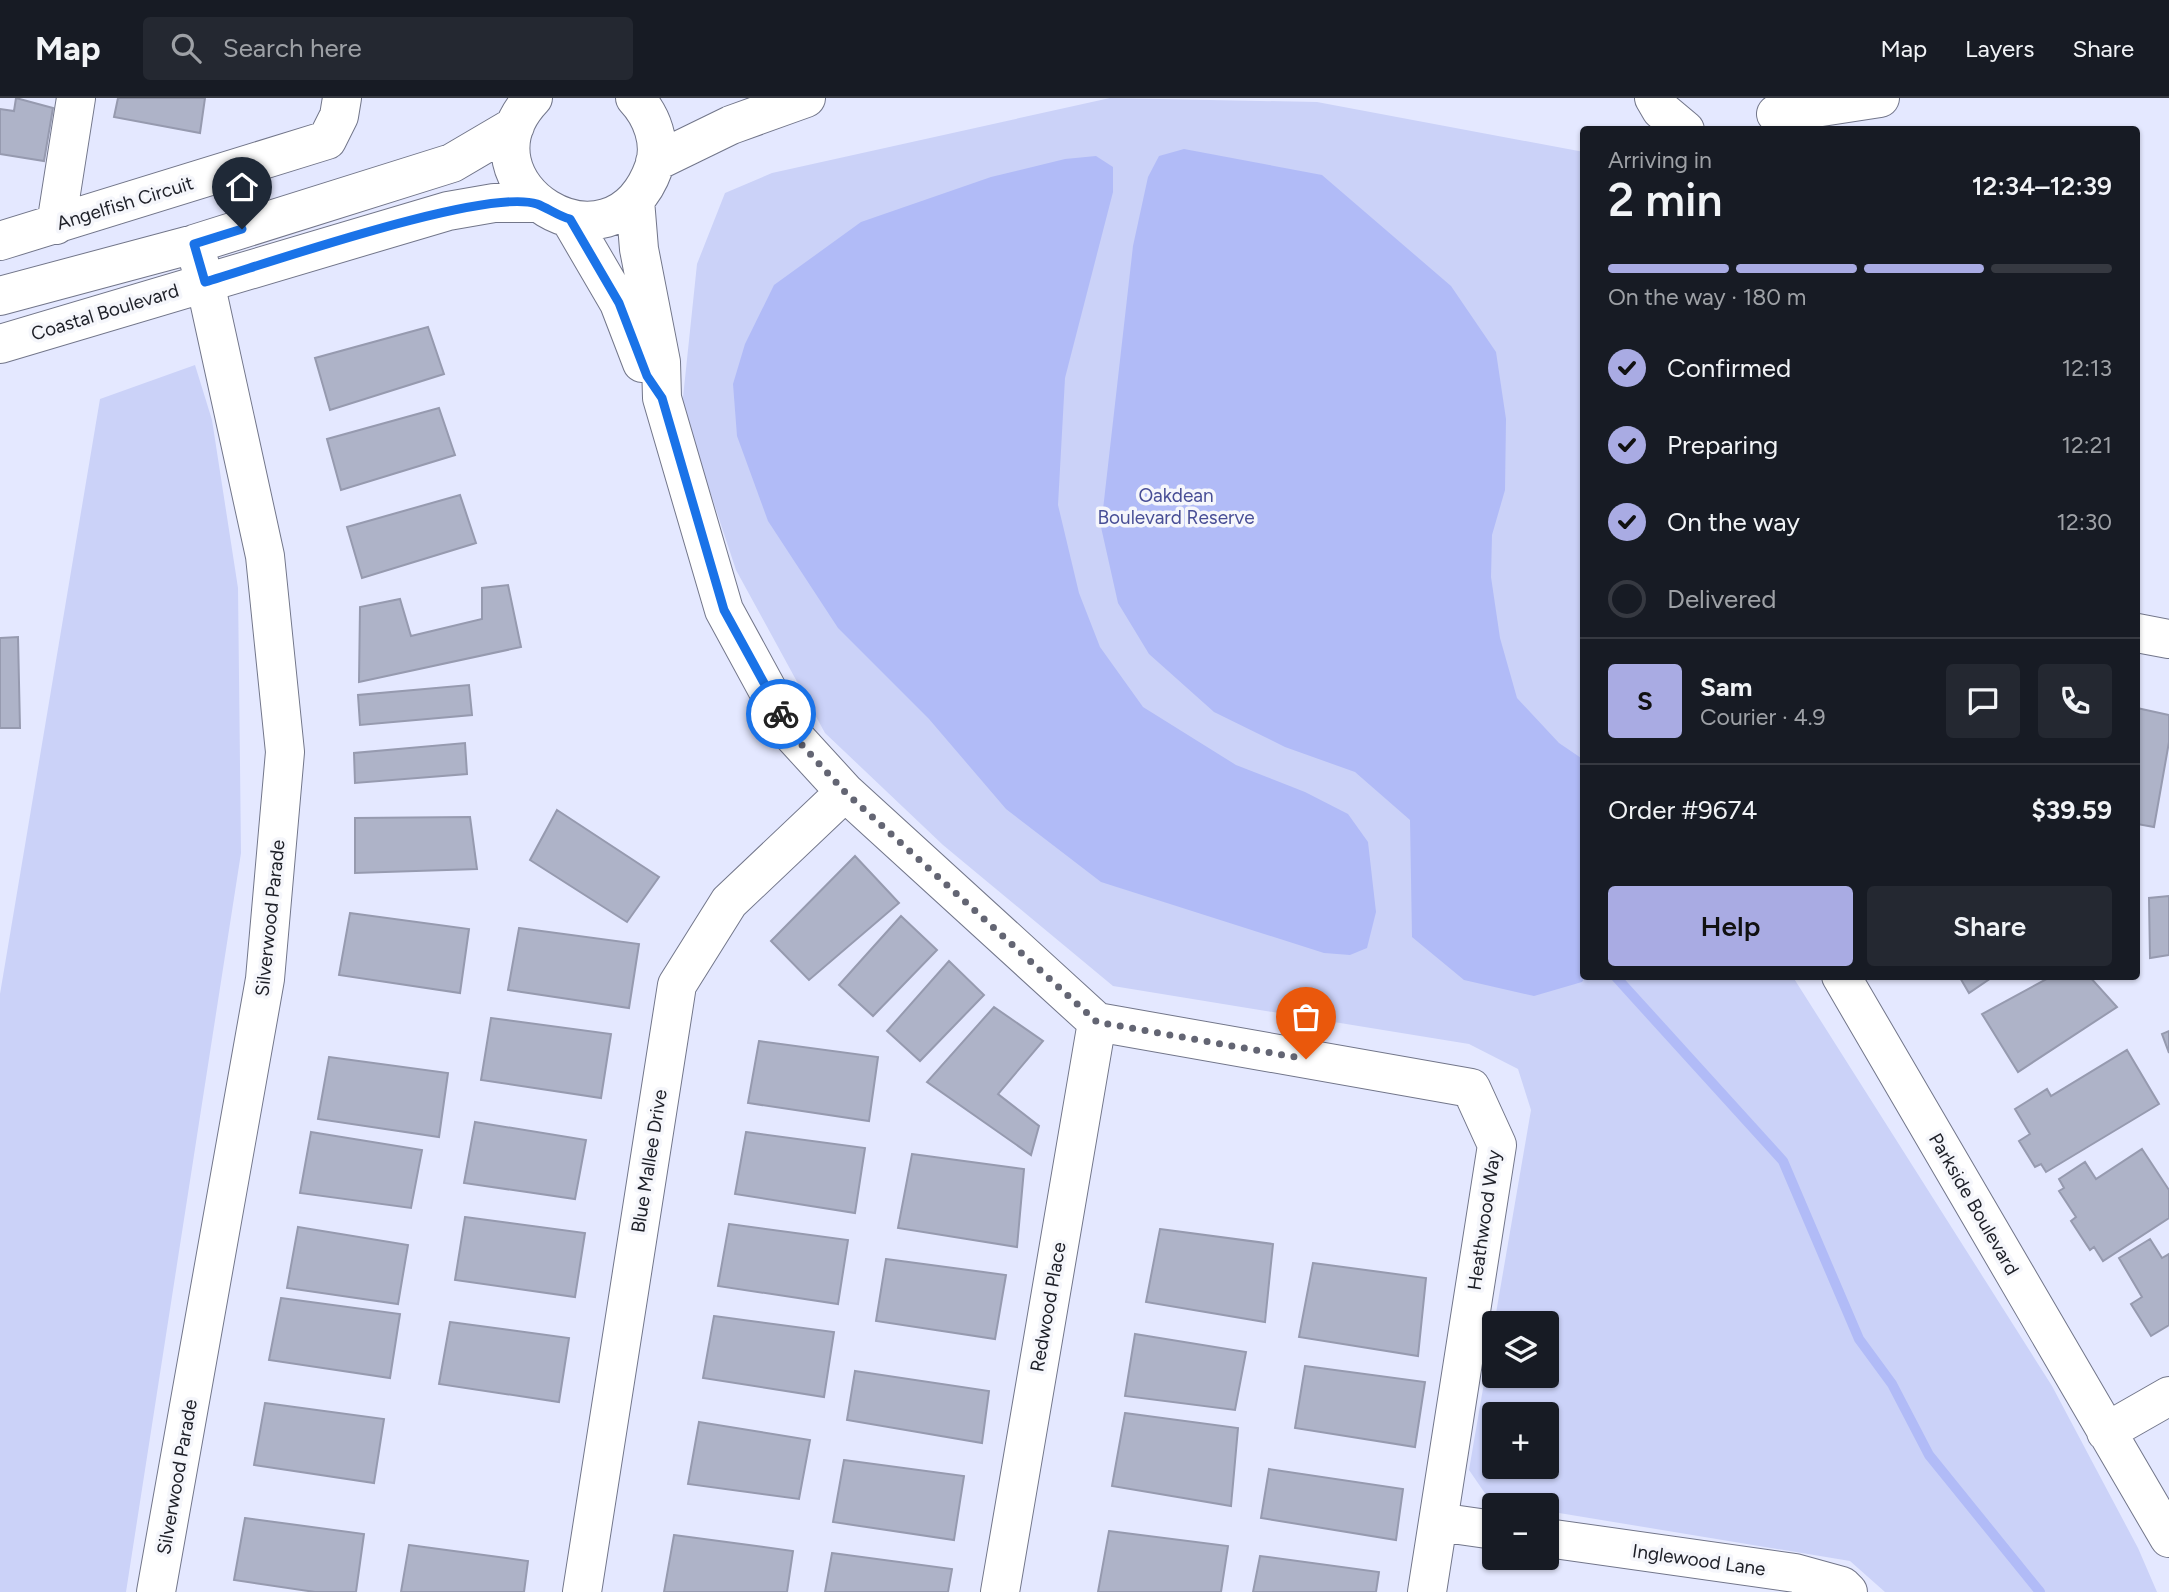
<!DOCTYPE html>
<html lang="en">
<head>
<meta charset="utf-8">
<style>
	body { margin:0; font-family:Figtree,sans-serif; background:#242831; color:#f1f3f6; height:100vh; display:flex; flex-direction:column; font-size:26px; white-space:nowrap }
	* { box-sizing:border-box; margin:0 }
	p { font-size:23px; color:#9ea1a6 }
	.icon { flex:none; width:38px; height:38px; fill:none; stroke:currentColor; stroke-width:2; stroke-linecap:round; stroke-linejoin:round }
	.map { position:relative; flex:1; overflow:hidden }
	.sheet { position:absolute; left:1580px; top:28px; width:560px; height:854px; display:flex; flex-direction:column; background:#171b24; border-radius:7px; box-shadow:0 2px 5px #0004 }
	.sheet>* { flex:none }
	.fabs { position:absolute; left:1482px; top:1213px; display:grid; gap:14px }
	.fabs a { display:grid; place-items:center; width:77px; height:77px; border-radius:7px; background:#171b24; box-shadow:0 2px 5px #0004; font-size:35px }
	.pin { position:absolute; display:grid; place-items:center; width:60px; height:60px; color:#fff; margin:-72px -30px; border-radius:50% 50% 50% 0; rotate:-45deg; box-shadow:0 0 7px #0007 }
	.pin .icon { rotate:45deg }
	.courier { position:absolute; display:grid; place-items:center; width:70px; height:70px; margin:-35px; border:5px solid #1a73e8; border-radius:50%; background:#fff; color:#222; box-shadow:0 2px 9px #0007 }
	.summary em { font-style:normal; font-weight:600 }
	.summary div { display:flex; flex-direction:column-reverse }
	.summary { display:flex; align-items:center; justify-content:space-between; height:119px; padding:0 28px }
	h1 { font-size:46px; font-weight:600; line-height:52px }
	.bar { display:grid; grid-template-columns:repeat(4,1fr); gap:10px 7px; align-content:center; height:84px; padding:0 28px }
	.bar i { height:9px; border-radius:5px; background:#363941 }
	.bar .on { background:#a9abe3 }
	.bar p { grid-column:span 4 }
	.line { display:flex; align-items:center; gap:18px; padding:0 28px; border-top:2px solid #363941 }
	.line div { flex:1 }
	.round { display:grid; place-items:center; flex:none; width:74px; height:74px; border-radius:7px; background:#242831 }
	ol { padding:0 28px; list-style:none }
	li { display:flex; align-items:center; gap:21px; height:77px }
	li p { margin-inline-start:auto }
	li .icon { padding:7px; border-radius:50%; background:#a9abe3; color:#111; stroke-width:4 }
	li:last-child { color:#9ea1a6 }
	li i { width:38px; height:38px; border:4px solid #363941; border-radius:50% }
	.cta { display:flex; gap:14px; margin-top:auto; padding:14px 28px }
	.cta a { flex:1; height:80px; border-radius:7px; background:#a9abe3; color:#111; font-size:28px; font-weight:600; line-height:80px; text-align:center }
	.cta a+a { background:#242831; color:#f1f3f6 }
	header { display:flex; align-items:center; gap:42px; box-sizing:border-box; height:98px; padding:0 35px; background:#171b24; border-bottom:2px solid #363941 }
	header strong { font-size:33px }
	nav { display:flex; gap:38px; margin-inline-start:auto; font-size:24px }
	.search { width:490px; height:63px; background:#242831; display:flex; align-items:center; gap:18px; box-sizing:border-box; padding:0 24px; border-radius:7px; color:#9ea1a6; font-size:26px }
	.map>svg:first-child { display:block }
</style>
</head>
<body>
<header>
<strong>Map</strong>
<div class="search"><svg class="icon" aria-label="search" viewBox="0 0 24 24"><circle cx="10" cy="10" r="6"/><path d="M15 15l6 6"/></svg>Search here</div>
<nav><a>Map</a><a>Layers</a><a>Share</a></nav>
</header>
<div class="map">
<svg width="2169" height="1494" viewBox="0 0 2169 1494">
	<rect width="100%" height="100%" fill="#e4e8ff"/>
	<path fill="#cbd2f8" fill-rule="evenodd" d="M1110 0 1317 4 1584 54V878L1793 879 2052 1288 2138 1450 2157 1494H1885L1850 1463 1547 1413V1407L1491 1404 1469 1372 1531 1012 1518 971 1469 946 1113 888 943 747 825 635 736 472 682 309 697 166 725 95 772 75ZM1494 1225H1547V1278H1494ZM1494 1316H1547V1368H1494Z
		M195 267 212 322 238 490 241 755 126 1494H0V896L100 301Z"/>
	<path fill="#b1bbf7" d="M1184 51 1322 77 1451 188 1496 254 1506 321 1505 392 1492 437 1491 479 1500 540 1517 600 1559 645 1584 662 1585 879 1582 884 1534 898 1464 882 1412 839 1410 722 1355 674 1285 649 1214 614 1149 556 1118 505 1101 429 1133 148 1148 79 1159 58Z
		M1096 58 1113 69V94L1065 280 1058 407 1079 495 1100 549 1143 609 1236 667 1305 694 1348 716 1368 744 1376 814 1367 850 1350 857 1324 855 1101 784 1006 711 929 621 838 530 768 423 737 338 733 286 745 246 774 187 861 124 991 79 1065 61Z"/>
	<g fill="none" stroke-linecap="round" stroke-linejoin="round">
		<path stroke="#b1bbf7" stroke-width="10" d="M1615 878 1783 1063 1859 1241 1892 1286 1929 1357 2040 1494"/>
	</g>
	<path fill="#aeb3c8" stroke="#969aaf" stroke-width="2" d="M16 0 53 10 44 63 0 56V11L14 13Z
		M118 0H205L200 35 114 19Z
		M428 229 444 276 330 312 315 260Z
		M439 310 455 357 341 392 327 341Z
		M460 397 476 445 362 480 347 429Z
		M508 487 521 549 359 584 360 509 400 501 411 538 482 521V490Z
		M18 539 20 630H0V540Z
		M469 587 472 617 360 627 358 597Z
		M2137 610 2169 617V644L2154 729 2137 726Z
		M465 645 467 676 355 685 354 655Z
		M557 712 659 779 627 824 530 762Z
		M470 719 477 771 355 775V720Z
		M855 758 899 805 809 882 771 843Z
		M2169 798V857L2150 860 2149 800Z
		M350 815 469 831 460 895 339 877Z
		M901 818 937 852 873 918 839 887Z
		M519 830 639 846 629 910 508 892Z
		M949 863 984 897 920 963 887 933Z
		M1959 878H1994L1969 895Z
		M2052 878H2089L2117 909 2018 974 1982 916Z
		M994 909 1043 943 998 996 1039 1028 1031 1057 927 984Z
		M491 920 611 936 601 1000 481 982Z
		M2169 933V955L2162 936Z
		M759 943 878 959 869 1023 748 1005Z
		M2127 952 2159 1006 2046 1074 2041 1066 2035 1069 2019 1043 2030 1036 2015 1011 2047 991 2051 998Z
		M329 959 448 975 439 1039 318 1021Z
		M475 1024 586 1042 575 1101 464 1085Z
		M311 1034 422 1052 411 1110 300 1095Z
		M746 1034 865 1050 855 1115 735 1096Z
		M2142 1051 2169 1092V1120L2103 1163 2094 1149 2090 1152 2071 1123 2076 1119 2059 1093 2064 1090 2059 1081 2085 1064 2096 1081Z
		M912 1056 1024 1071 1017 1149 898 1130Z
		M465 1119 585 1135 575 1199 455 1182Z
		M729 1126 848 1142 838 1206 718 1188Z
		M298 1129 408 1147 398 1206 287 1190Z
		M1160 1131 1273 1146 1265 1224 1146 1204Z
		M2150 1141 2162 1160 2169 1156V1227L2151 1238 2131 1206 2142 1199 2119 1160Z
		M886 1161 1006 1177 995 1241 876 1223Z
		M1313 1165 1426 1180 1418 1258 1299 1239Z
		M281 1200 400 1216 390 1280 269 1262Z
		M714 1218 834 1234 824 1299 703 1280Z
		M450 1224 569 1240 559 1304 439 1286Z
		M1135 1236 1246 1254 1235 1312 1125 1298Z
		M1305 1268 1425 1284 1415 1349 1295 1330Z
		M855 1273 989 1293 982 1345 847 1322Z
		M265 1305 384 1321 374 1385 254 1367Z
		M1125 1315 1238 1330 1231 1408 1112 1388Z
		M699 1324 810 1342 799 1401 688 1386Z
		M844 1362 964 1378 954 1442 833 1424Z
		M1269 1371 1403 1391 1396 1442 1261 1420Z
		M245 1420 364 1436 356 1494H315L234 1482Z
		M1109 1433 1228 1448 1221 1494H1098Z
		M674 1437 793 1453 787 1494H664Z
		M409 1447 528 1463 524 1494H401Z
		M832 1455 952 1471 948 1494H825Z
		M1260 1458 1379 1474 1376 1494H1253Z"/>
	<g fill="none" stroke-linecap="round" stroke-linejoin="round">
		<g stroke="#72768a" stroke-width="40">
			<path id="minor" d="M533 0C452 85 612 187 654 69 662 45 652 18 635 0
				M1654 0 1661 12 1685 32
				M1776 16 1880 0
				M655 64 731 27 806 0
				M635 102 639 151 661 264 662 300 724 512 791 635 845 694 1097 924 1471 990 1497 1047 1427 1494
				M570 121 619 205 642 265
				M56 127 76 0
				M0 143 327 42 339 18 342 0
				M0 198 194 146 452 65 515 28
				M0 246 448 113 494 105H536
				M2137 535 2169 541
				M1841 878 2169 1440
				M2106 1334 2169 1298
				M1438 1424 1494 1432
				M1547 1440 1795 1475 1842 1488 1848 1494
				M156 1494 265 881 285 654 265 458 205 184 194 146
				M582 1494 677 887 729 804 845 694
				M1000 1494 1097 924"/>
		</g>
		<use href="#minor" stroke="#fff" stroke-width="38"/>
	</g>
	<g fill="none" stroke-linecap="round" stroke-linejoin="round">
		<path stroke="#636573" stroke-width="7" stroke-dasharray="0 12.6" d="M781 616 791 635 845 694 1097 924 1306 961"/>
		<path stroke="#1a73e8" stroke-width="9" d="M242 131 194 146 205 184C266 166 486 89 537 106 548 110 558 118 570 121L619 205 647 278 662 300 724 512 781 616"/>
	</g>
	<g text-anchor="middle" dominant-baseline="central" stroke-width="7" stroke-linejoin="round" paint-order="stroke">
		<g font-size="19" fill="#1d1f27" stroke="#f5f6fb">
			<text transform="translate(125 105) rotate(-17)">Angelfish Circuit</text>
			<text transform="translate(105 214) rotate(-17)">Coastal Boulevard</text>
			<text transform="translate(270 820) rotate(-84)">Silverwood Parade</text>
			<text transform="translate(649 1063) rotate(-81)">Blue Mallee Drive</text>
			<text transform="translate(1974 1106) rotate(60)">Parkside Boulevard</text>
			<text transform="translate(1484 1122) rotate(-82)">Heathwood Way</text>
			<text transform="translate(1048 1209) rotate(-80)">Redwood Place</text>
			<text transform="translate(177 1379) rotate(-80)">Silverwood Parade</text>
			<text transform="translate(1699 1462) rotate(8)">Inglewood Lane</text>
		</g>
		<g font-size="19" fill="#484e96" stroke="#f5f6fb">
			<text x="1176" y="397">Oakdean<tspan x="1176" dy="22">Boulevard Reserve</tspan></text>
		</g>
	</g>
</svg>
<div class="fabs">
<a><svg class="icon" aria-label="layers" viewBox="0 0 24 24"><path d="M12 4l9 5-9 5-9-5zM3 14l9 5 9-5"/></svg></a>
<a>+</a>
<a>−</a>
</div>
<div class="pin" style="left:1306px;top:961px;background:#ea580c"><svg class="icon" aria-label="bag" viewBox="0 0 24 24"><path d="M5 8h14l-1 12H6zM9 8a3 3 0 0 1 6 0"/></svg></div>
<div class="pin" style="left:242px;top:131px;background:#1f2937"><svg class="icon" aria-label="home" viewBox="0 0 24 24"><path d="M3 11l9-7 9 7M6 9v11h12V9"/></svg></div>
<div class="courier" style="left:781px;top:616px"><svg class="icon" aria-label="bike" viewBox="0 0 24 24"><circle cx="6" cy="16" r="4"/><circle cx="18" cy="16" r="4"/><path d="M6 16l4-8h5l3 8M10 8l3 8H6M13 5h3"/></svg></div>
<section class="sheet">
<div class="summary"><div><h1>2 min</h1><p>Arriving in</p></div><em>12:34–12:39</em></div>
<div class="bar"><i class="on"></i><i class="on"></i><i class="on"></i><i></i><p>On the way · 180 m</p></div>
<ol>
<li><svg class="icon" aria-label="check" viewBox="0 0 24 24"><path d="M5 12l5 5 9-10"/></svg>Confirmed<p>12:13</p></li>
<li><svg class="icon" aria-label="check" viewBox="0 0 24 24"><path d="M5 12l5 5 9-10"/></svg>Preparing<p>12:21</p></li>
<li><svg class="icon" aria-label="check" viewBox="0 0 24 24"><path d="M5 12l5 5 9-10"/></svg>On the way<p>12:30</p></li>
<li><i></i>Delivered</li>
</ol>
<div class="line" style="height:126px"><b class="round" style="background:#a9abe3;color:#111">S</b><div><b>Sam</b><p>Courier · 4.9</p></div><a class="round"><svg class="icon" aria-label="chat" viewBox="0 0 24 24"><path d="M4 5h16v11H9l-5 4z"/></svg></a><a class="round"><svg class="icon" aria-label="phone" viewBox="0 0 24 24"><path d="M5 4h4l2 5-3 2q2 4 5 5l2-3 5 2v4C11 20 4 13 5 4z"/></svg></a></div>
<div class="line" style="height:91px"><div>Order #9674</div><b>$39.59</b></div>
<div class="cta"><a>Help</a><a>Share</a></div>
</section>
</div>
</body>
</html>
